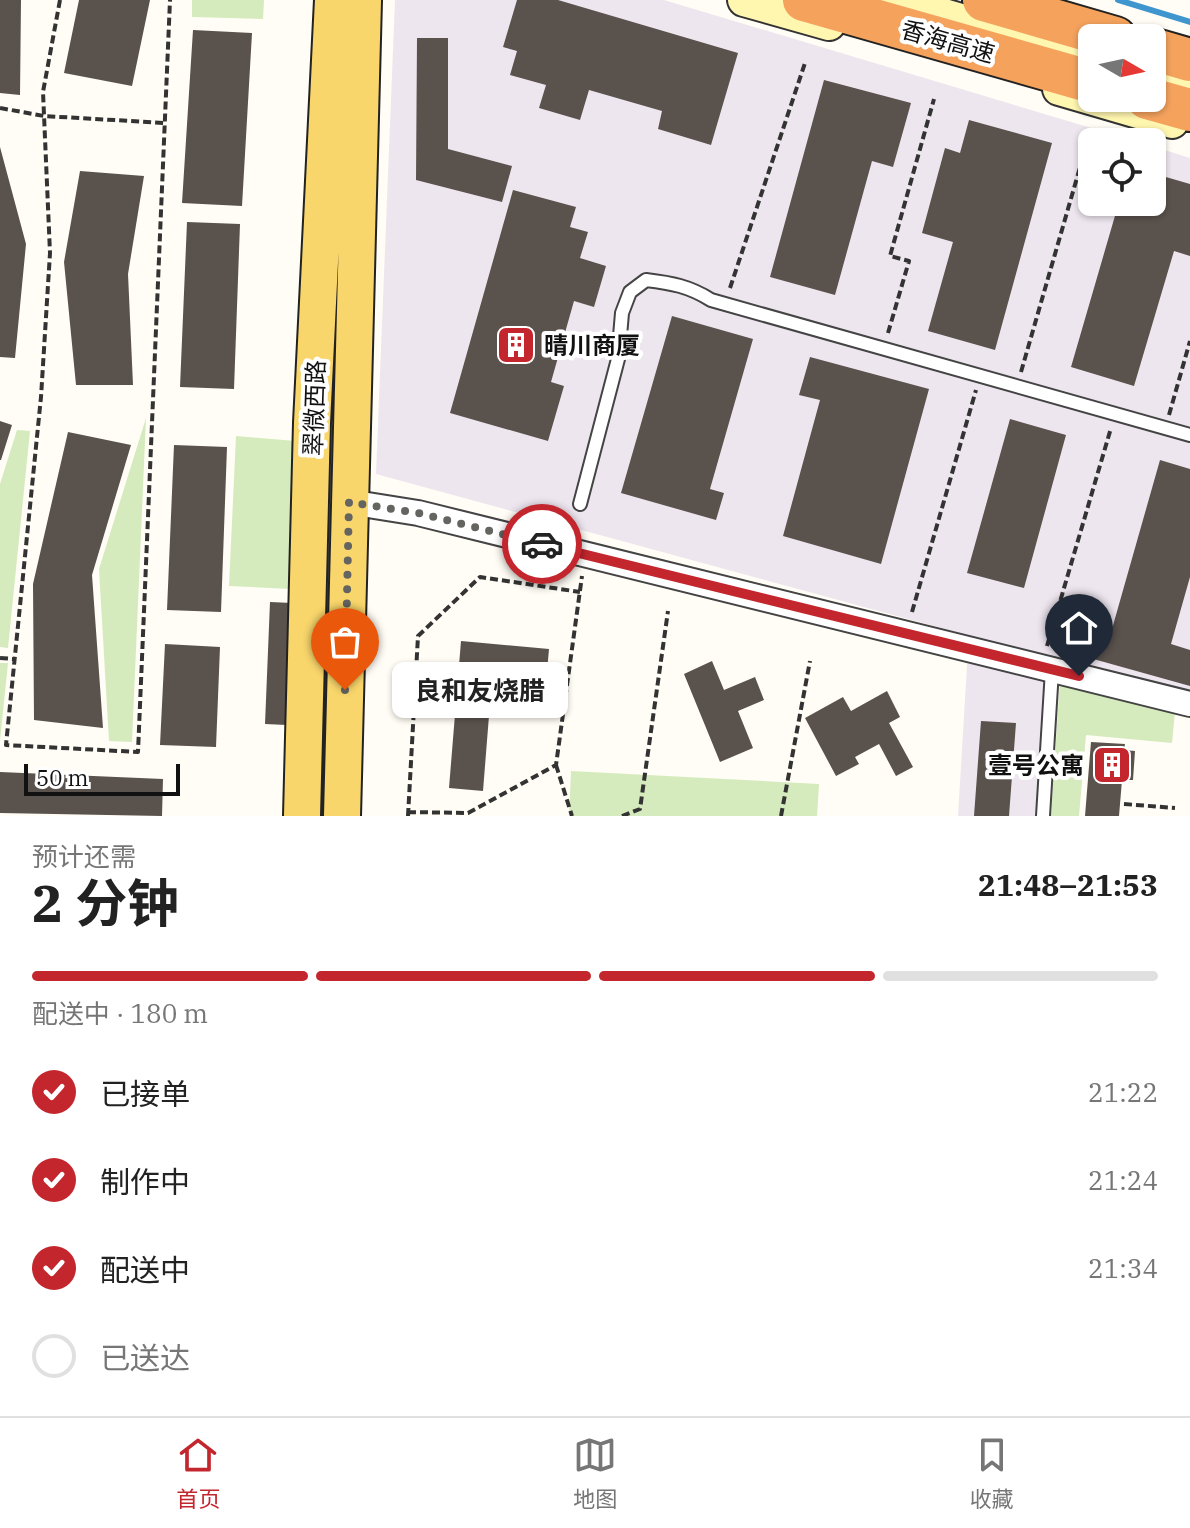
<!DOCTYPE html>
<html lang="zh">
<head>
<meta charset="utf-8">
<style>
	body { margin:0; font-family:"IBM Plex Serif","Noto Sans SC",serif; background:#f2f2f2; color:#222; height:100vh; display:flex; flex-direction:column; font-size:30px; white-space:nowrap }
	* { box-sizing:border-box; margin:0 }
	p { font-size:26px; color:#767676 }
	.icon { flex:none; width:44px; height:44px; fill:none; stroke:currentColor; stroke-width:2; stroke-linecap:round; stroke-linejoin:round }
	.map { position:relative; height:816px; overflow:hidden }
	.details { display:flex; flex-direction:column; background:#fff; flex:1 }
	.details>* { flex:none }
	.needle { width:52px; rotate:99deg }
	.buttons { position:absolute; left:1078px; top:24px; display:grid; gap:16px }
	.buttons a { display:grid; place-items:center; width:88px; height:88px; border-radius:12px; background:#fff; box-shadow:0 2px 6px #0004; font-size:40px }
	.scale { position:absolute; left:24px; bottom:20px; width:156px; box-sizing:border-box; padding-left:8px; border:4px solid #111; border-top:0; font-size:22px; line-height:28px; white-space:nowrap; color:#111; -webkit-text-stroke:6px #fff; paint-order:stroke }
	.pin { position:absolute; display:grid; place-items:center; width:68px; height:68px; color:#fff; margin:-82px -34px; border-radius:50% 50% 50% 0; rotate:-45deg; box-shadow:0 0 8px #0007 }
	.pin .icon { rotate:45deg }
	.courier { position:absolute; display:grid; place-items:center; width:80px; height:80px; margin:-40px; border:6px solid #c4262e; border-radius:50%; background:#fff; color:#222; box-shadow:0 2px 10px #0007 }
	.bubble { position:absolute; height:56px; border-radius:12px; background:#fff; box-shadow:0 2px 6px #0004; font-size:26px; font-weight:700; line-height:56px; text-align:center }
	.summary em { font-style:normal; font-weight:700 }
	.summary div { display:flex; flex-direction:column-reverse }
	.summary { display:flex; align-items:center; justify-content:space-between; height:136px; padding:0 32px }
	h1 { font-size:52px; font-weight:700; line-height:60px }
	.bar { display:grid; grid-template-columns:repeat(4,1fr); gap:12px 8px; align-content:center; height:96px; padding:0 32px }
	.bar i { height:10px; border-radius:6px; background:#e0e0e0 }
	.bar .on { background:#c4262e }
	.bar p { grid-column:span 4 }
	ol { padding:0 32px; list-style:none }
	li { display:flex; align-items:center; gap:24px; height:88px }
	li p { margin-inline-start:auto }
	li .icon { padding:8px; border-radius:50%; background:#c4262e; color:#fff; stroke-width:4 }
	li:last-child { color:#767676 }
	li i { width:44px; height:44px; border:4px solid #e0e0e0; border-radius:50% }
	.menu { display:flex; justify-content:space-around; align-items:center; height:112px; border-top:2px solid #e0e0e0; background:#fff; font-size:22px; color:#767676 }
	.menu a { display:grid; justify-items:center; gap:4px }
	.menu .on { color:#c4262e }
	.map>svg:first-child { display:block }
</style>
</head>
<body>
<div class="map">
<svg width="1190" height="816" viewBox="0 0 1190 816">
	<rect width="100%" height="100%" fill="#fffdf5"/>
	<path fill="#eee6ef" d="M395 0H664L1138 142H1092V202H1152V146L1190 158V696L376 474Z
		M968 649 1051 670 1042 816H958Z"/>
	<path fill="#d5ebbd" d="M192 0H264L263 19 192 17Z
		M146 418 132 742 109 741 99 569Z
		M17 430 30 431 8 648 0 647V484Z
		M236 436 295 441 292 589 229 586Z
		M0 663H8L0 741Z
		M1060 680 1175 712 1172 743 1086 735 1079 816H1051Z
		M571 771 819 784 817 816H569Z"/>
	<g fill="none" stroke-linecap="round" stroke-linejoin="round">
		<path stroke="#3f96cf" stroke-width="6" d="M1118 0 1190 22"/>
	</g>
	<path fill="#5a524d" d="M0 0H21L20 95 0 93Z
		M79 0H150L132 86 64 73Z
		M517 0H558L738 53 711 145 658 129 662 111 589 90 580 120 539 108 546 85 510 75 517 51 503 47Z
		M193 30 252 33 242 206 182 203Z
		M417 38H448V149L512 166 502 202 416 180Z
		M824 80 911 103 893 167 872 161 835 295 770 277Z
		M969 120 1052 143 995 350 928 331 953 242 922 233 945 148 960 153Z
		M0 147 26 244 15 358 0 357Z
		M80 171 144 176 128 274 133 385H76L64 262Z
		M1152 173 1190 184V256L1174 251 1134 386 1071 367 1119 202H1152Z
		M513 190 576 207 570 227 588 232 580 258 606 266 594 307 574 301 551 382 564 386 548 441 450 413Z
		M187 222 240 224 234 389 180 387Z
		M672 316 753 339 710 489 724 493 716 520 621 493Z
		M810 357 929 389 881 564 783 536 820 400 799 395Z
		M1010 419 1066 435 1024 588 967 573Z
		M0 421 12 425 1 460H0Z
		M68 432 131 445 92 575 103 728 34 720 33 584Z
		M174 445 227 447 221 612 167 610Z
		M1160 460 1190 469V577L1171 644 1190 650V686L1054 648 1064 616 1112 629Z
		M270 602 292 603 287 725 265 724Z
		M461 641 549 649 546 683 492 678 483 791 449 788Z
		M165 644 220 647 216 747 160 745Z
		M712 661 724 690 755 677 764 700 738 711 753 748 720 762 684 674Z
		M887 691 900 717 889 723 913 767 896 776 879 744 855 757 859 764 836 776 805 718 843 697 851 711Z
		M981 721 1016 723 1009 816H974Z
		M1091 742 1125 744 1124 750 1135 751 1133 780H1122L1119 816H1085Z
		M0 772 163 779 162 816 0 813Z"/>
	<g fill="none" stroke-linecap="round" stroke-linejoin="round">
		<g stroke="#444" stroke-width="16">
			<path id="lane" d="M580 504 618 359 622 313 630 292 646 280C671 283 689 286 711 300L1190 435
				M1043 816 1052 670"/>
		</g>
		<g stroke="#444" stroke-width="28">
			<path id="street" d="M349 502 418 513 1190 704"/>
		</g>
		<g stroke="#333" stroke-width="36">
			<path id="secondary" d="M744 0 829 24
				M892 0 1092 58
				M1152 75 1190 86
				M1059 89 1172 122"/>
		</g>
		<g stroke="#222" stroke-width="40">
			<path id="primary" d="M302 816 312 423 333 0
				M342 816 363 0"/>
		</g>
		<g stroke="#222" stroke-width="46">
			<path id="highway" d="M804 0 1092 82
				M984 0 1115 38
				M1152 49 1190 60
				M1147 98 1190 110"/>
		</g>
		<path stroke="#333" stroke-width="4" stroke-dasharray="8 4" stroke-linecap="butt" d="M60 0 43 92 50 253 41 397 6 745 138 752 170 0
			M0 108 44 116 165 123
			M730 288 805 63
			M888 333 909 261 890 256 934 99
			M1021 372 1087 143
			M1169 415 1190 341
			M912 612 976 390
			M1047 646 1111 428
			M0 658 13 659
			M556 765 572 816
			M1124 804 1175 808
			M408 812 468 813 556 765 582 576
			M408 816 418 636 480 577 580 592
			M622 816 640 809 668 611
			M781 816 810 661"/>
		<use href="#lane" stroke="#fff" stroke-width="12"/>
		<use href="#street" stroke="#fff" stroke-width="24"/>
		<use href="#secondary" stroke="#fff6b0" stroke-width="32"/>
		<use href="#primary" stroke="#f9d66b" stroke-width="36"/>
		<use href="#highway" stroke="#f5a25d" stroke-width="42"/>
	</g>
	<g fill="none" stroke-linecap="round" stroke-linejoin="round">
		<path stroke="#646461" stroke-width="8" stroke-dasharray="0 14.4" d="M345 690 349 502 418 513 542 544"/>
		<path stroke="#c4262e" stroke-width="10" d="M542 544 1079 676"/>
	</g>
	<defs>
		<g id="building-square" transform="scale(2)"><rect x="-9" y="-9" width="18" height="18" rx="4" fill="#c4262e" stroke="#fff"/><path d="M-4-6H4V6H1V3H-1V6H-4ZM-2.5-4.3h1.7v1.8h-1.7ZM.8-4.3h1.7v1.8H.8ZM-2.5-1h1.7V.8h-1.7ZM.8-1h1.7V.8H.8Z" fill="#fff"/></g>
	</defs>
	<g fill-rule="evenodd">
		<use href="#building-square" x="516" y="345"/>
		<use href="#building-square" x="1112" y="765"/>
	</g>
	<g text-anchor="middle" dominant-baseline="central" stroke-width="8" stroke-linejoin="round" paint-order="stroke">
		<g font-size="24" fill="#111" stroke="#fff">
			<text transform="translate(948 41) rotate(16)">香海高速</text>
			<text transform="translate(314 408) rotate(-88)">翠微西路</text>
		</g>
		<g font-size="24" font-weight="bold" fill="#111" stroke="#fff" text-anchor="start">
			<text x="544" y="345">晴川商厦</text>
			<text x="1084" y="765" text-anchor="end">壹号公寓</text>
		</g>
	</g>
</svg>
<div class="buttons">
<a><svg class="needle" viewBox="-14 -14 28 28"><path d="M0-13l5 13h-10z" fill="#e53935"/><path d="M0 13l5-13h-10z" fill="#767676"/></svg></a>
<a><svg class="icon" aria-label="locate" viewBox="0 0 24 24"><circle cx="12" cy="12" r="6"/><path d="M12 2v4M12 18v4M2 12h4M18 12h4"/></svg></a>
</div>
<div class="scale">50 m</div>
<div class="pin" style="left:345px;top:690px;background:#ea580c"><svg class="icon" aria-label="bag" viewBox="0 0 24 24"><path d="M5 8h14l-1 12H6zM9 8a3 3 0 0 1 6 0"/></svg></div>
<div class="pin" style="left:1079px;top:676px;background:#1f2937"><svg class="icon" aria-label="home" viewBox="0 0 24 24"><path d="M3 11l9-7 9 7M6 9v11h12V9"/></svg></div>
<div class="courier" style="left:542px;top:544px"><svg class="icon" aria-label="car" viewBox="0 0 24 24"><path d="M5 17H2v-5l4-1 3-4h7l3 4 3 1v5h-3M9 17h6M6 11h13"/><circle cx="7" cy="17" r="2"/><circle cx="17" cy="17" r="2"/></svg></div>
<div class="bubble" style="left:392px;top:662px;width:176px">良和友烧腊</div>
</div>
<section class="details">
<div class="summary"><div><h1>2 分钟</h1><p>预计还需</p></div><em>21:48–21:53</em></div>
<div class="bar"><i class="on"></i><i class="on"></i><i class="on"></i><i></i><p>配送中 · 180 m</p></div>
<ol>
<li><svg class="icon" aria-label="check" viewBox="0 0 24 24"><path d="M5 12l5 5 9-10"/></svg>已接单<p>21:22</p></li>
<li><svg class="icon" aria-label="check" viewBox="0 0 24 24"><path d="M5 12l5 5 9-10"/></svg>制作中<p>21:24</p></li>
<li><svg class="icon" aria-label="check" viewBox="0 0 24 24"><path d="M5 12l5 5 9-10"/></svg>配送中<p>21:34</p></li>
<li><i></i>已送达</li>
</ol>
</section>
<nav class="menu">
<a class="on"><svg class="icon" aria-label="home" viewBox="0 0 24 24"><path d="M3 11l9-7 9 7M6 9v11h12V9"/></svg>首页</a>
<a><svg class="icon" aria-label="map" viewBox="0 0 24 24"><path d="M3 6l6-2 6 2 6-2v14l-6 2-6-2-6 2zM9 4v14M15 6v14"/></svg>地图</a>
<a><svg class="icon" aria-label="saved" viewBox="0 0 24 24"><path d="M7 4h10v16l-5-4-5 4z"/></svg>收藏</a>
</nav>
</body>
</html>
